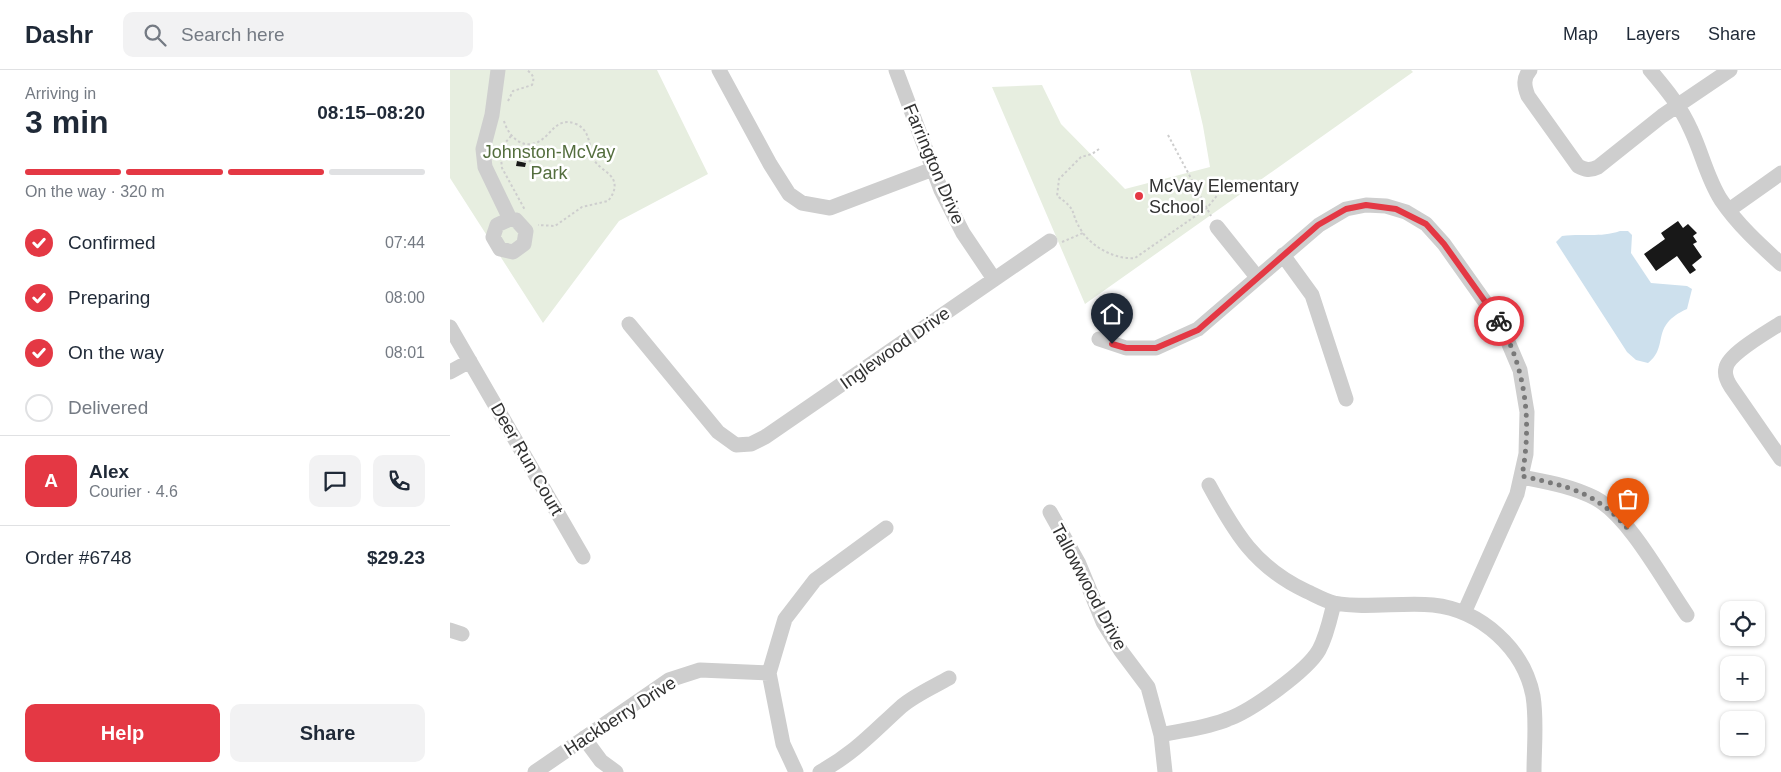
<!DOCTYPE html>
<html lang="en">
<head>
<meta charset="utf-8">
<style>
	body { margin:0; font-family:Arial,sans-serif; background:#f2f2f3; color:#1f2937; height:100vh; display:flex; flex-direction:column; font-size:19px; white-space:nowrap }
	* { box-sizing:border-box; margin:0 }
	p { font-size:16px; color:#747a83 }
	.icon { flex:none; width:28px; height:28px; fill:none; stroke:currentColor; stroke-width:2; stroke-linecap:round; stroke-linejoin:round }
	.map { position:relative; flex:1; overflow:hidden }
	.details { display:flex; flex-direction:column; background:#fff; width:450px }
	.details>* { flex:none }
	.buttons { position:absolute; left:1270px; top:531px; display:grid; gap:10px }
	.buttons a { display:grid; place-items:center; width:45px; height:45px; border-radius:10px; background:#fff; box-shadow:0 1px 4px #0004; font-size:25px }
	.pin { position:absolute; display:grid; place-items:center; width:42px; height:42px; color:#fff; margin:-51px -21px; border-radius:50% 50% 50% 0; rotate:-45deg; box-shadow:0 0 5px #0007 }
	.pin .icon { rotate:45deg }
	.courier { position:absolute; display:grid; place-items:center; width:50px; height:50px; margin:-25px; border:4px solid #e43844; border-radius:50%; background:#fff; color:#222; box-shadow:0 1px 6px #0007 }
	.head em { font-style:normal; font-weight:700 }
	.head div { display:flex; flex-direction:column-reverse }
	.head { display:flex; align-items:center; justify-content:space-between; height:85px; padding:0 25px }
	h1 { font-size:32px; font-weight:700; line-height:38px }
	.bar { display:grid; grid-template-columns:repeat(4,1fr); gap:8px 5px; align-content:center; height:60px; padding:0 25px }
	.bar i { height:6px; border-radius:4px; background:#e0e1e3 }
	.bar .selected { background:#e43844 }
	.bar p { grid-column:span 4 }
	.line { display:flex; align-items:center; gap:12px; padding:0 25px; border-top:1px solid #e0e1e3 }
	.line div { flex:1 }
	.round { display:grid; place-items:center; flex:none; width:52px; height:52px; border-radius:10px; background:#f2f2f3 }
	ol { padding:0 25px; list-style:none }
	li { display:flex; align-items:center; gap:15px; height:55px }
	li p { margin-inline-start:auto }
	li .icon { padding:5px; border-radius:50%; background:#e43844; color:#fff; stroke-width:4 }
	li:last-child { color:#747a83 }
	li i { width:28px; height:28px; border:2px solid #e0e1e3; border-radius:50% }
	.button { display:flex; gap:10px; margin-top:auto; padding:10px 25px }
	.button a { flex:1; height:58px; border-radius:10px; background:#e43844; color:#fff; font-size:20px; font-weight:700; line-height:58px; text-align:center }
	.button a+a { background:#f2f2f3; color:#1f2937 }
	header { display:flex; align-items:center; gap:30px; box-sizing:border-box; height:70px; padding:0 25px; background:#fff; border-bottom:1px solid #e0e1e3 }
	header strong { font-size:24px }
	nav { display:flex; gap:28px; margin-inline-start:auto; font-size:18px }
	.search { width:350px; height:45px; background:#f2f2f3; display:flex; align-items:center; gap:12px; box-sizing:border-box; padding:0 18px; border-radius:10px; color:#747a83; font-size:19px }
	main { display:flex; flex:1; min-height:0 }
	.map>svg:first-child { display:block }
</style>
</head>
<body>
<header>
<strong>Dashr</strong>
<div class="search"><svg class="icon" aria-label="search" viewBox="0 0 24 24"><circle cx="10" cy="10" r="6"/><path d="M15 15l6 6"/></svg>Search here</div>
<nav><a>Map</a><a>Layers</a><a>Share</a></nav>
</header>
<main>
<section class="details">
<div class="head"><div><h1>3 min</h1><p>Arriving in</p></div><em>08:15–08:20</em></div>
<div class="bar"><i class="selected"></i><i class="selected"></i><i class="selected"></i><i></i><p>On the way · 320 m</p></div>
<ol>
<li><svg class="icon" aria-label="check" viewBox="0 0 24 24"><path d="M5 12l5 5 9-10"/></svg>Confirmed<p>07:44</p></li>
<li><svg class="icon" aria-label="check" viewBox="0 0 24 24"><path d="M5 12l5 5 9-10"/></svg>Preparing<p>08:00</p></li>
<li><svg class="icon" aria-label="check" viewBox="0 0 24 24"><path d="M5 12l5 5 9-10"/></svg>On the way<p>08:01</p></li>
<li><i></i>Delivered</li>
</ol>
<div class="line" style="height:90px"><b class="round" style="background:#e43844;color:#fff">A</b><div><b>Alex</b><p>Courier · 4.6</p></div><a class="round"><svg class="icon" aria-label="chat" viewBox="0 0 24 24"><path d="M4 5h16v11H9l-5 4z"/></svg></a><a class="round"><svg class="icon" aria-label="phone" viewBox="0 0 24 24"><path d="M5 4h4l2 5-3 2q2 4 5 5l2-3 5 2v4C11 20 4 13 5 4z"/></svg></a></div>
<div class="line" style="height:65px"><div>Order #6748</div><b>$29.23</b></div>
<div class="button"><a>Help</a><a>Share</a></div>
</section>
<div class="map">
<svg width="1331" height="702" viewBox="0 0 1331 702">
	<rect width="100%" height="100%" fill="#fff"/>
	<path fill="#e7eee0" d="M0 0H207L258 104 169 151 93 253 0 108Z
		M740 0H961L963 2 635 234 542 17 592 15 611 54 675 119 760 97 753 56Z"/>
	<path fill="#cde0ed" d="M1170 161H1178L1182 165 1181 183 1201 213 1237 216 1242 219 1237 239C1199 256 1220 276 1198 293L1186 290 1177 282 1106 172 1112 166C1132 163 1150 168 1170 161Z"/>
	<path fill="#181818" d="M67 91 76 93 75 97 66 96Z
		M1228 151 1233 158 1238 154 1247 163 1243 166 1247 172 1243 174 1252 187 1242 195 1246 200 1240 204 1227 186 1206 201 1194 184 1215 169 1211 163Z"/>
	<g fill="none" stroke-linecap="round" stroke-linejoin="round">
		<path stroke="#cecece" stroke-width="2" stroke-dasharray="2.5 2.5" stroke-linecap="butt" d="M58 31 63 21 82 15C85 7 83 5 77 0
			M54 51C58 65 71 80 88 72 102 65 106 46 126 54 142 61 138 78 144 90 149 98 159 102 163 109 167 117 163 125 158 131L132 137 105 156 88 155
			M718 65 761 146
			M61 66 50 79 52 98 75 140
			M649 79 642 84 631 87 609 109 607 126C629 141 619 141 631 160 641 177 666 190 685 188L757 138 777 113
			M69 90 78 92 82 90V74
			M612 172 633 163"/>
		<path stroke="#cecece" stroke-width="15" d="M48 0 42 45 33 79 35 97 60 149 66 150 76 161 74 174 63 182 50 179 43 167 47 155 60 149
			M269 0 320 94 339 124 352 133 380 138 483 99
			M446 0 491 120 513 163 544 209
			M1080 0C1073 8 1074 16 1078 26L1128 96C1135 100 1140 101 1148 97L1212 46 1280 0
			M1200 0C1216 19 1231 37 1241 60 1252 83 1257 108 1271 130 1288 155 1309 174 1331 194
			M1279 140 1331 103
			M767 157 807 207
			M833 185 862 225 896 329
			M1331 253C1319 261 1278 284 1276 298 1274 305 1277 311 1281 317L1331 389
			M179 254 268 362 286 375 301 374 315 367 600 171
			M0 257 133 487
			M649 269 676 278H706L748 259 869 155 896 139 916 135 936 136 956 142 976 154 994 174 1050 253 1070 300 1077 342 1076 384 1067 424 1014 543
			M0 302 20 291
			M1072 407C1097 412 1122 416 1145 428 1179 446 1214 512 1237 545
			M759 415C785 463 805 497 856 521 865 525 875 531 884 533 916 539 951 532 983 535 1031 540 1074 579 1083 626 1087 651 1084 677 1084 702
			M600 442 629 494 653 552 671 581 698 617 711 665 715 702
			M0 560 12 564
			M711 665C733 660 757 658 778 649 801 641 857 601 869 580 877 565 880 549 884 533
			M134 668 151 691 166 702
			M85 702 219 610 250 600 319 603
			M346 702 333 674 319 603 335 549 365 510 436 458
			M370 702C405 683 423 662 452 636 465 625 483 617 499 608"/>
	</g>
	<g fill="none" stroke-linecap="round" stroke-linejoin="round">
		<path stroke="#797979" stroke-width="5" stroke-dasharray="0 9" d="M1049 251C1076 300 1082 351 1072 406 1119 417 1145 421 1178 459"/>
		<path stroke="#e43844" stroke-width="6" d="M662 274 676 278H706L748 260 868 155 896 139 916 135 946 139 976 154 994 174 1049 251"/>
	</g>
	<circle fill="#e43844" stroke="#fff" stroke-width="2" cx="689" cy="126" r="5"/>
	<g text-anchor="middle" dominant-baseline="central" stroke-width="5" stroke-linejoin="round" paint-order="stroke">
		<g font-size="18" fill="#546e3e" stroke="#fff">
			<text x="99" y="82">Johnston-McVay<tspan x="99" dy="21">Park</tspan></text>
		</g>
		<g font-size="18" fill="#313131" stroke="#fff">
			<text transform="translate(484 94) rotate(67)">Farrington Drive</text>
			<text transform="translate(445 278) rotate(-35)">Inglewood Drive</text>
			<text transform="translate(77 389) rotate(60)">Deer Run Court</text>
			<text transform="translate(639 517) rotate(62)">Tallowwood Drive</text>
			<text transform="translate(170 646) rotate(-33)">Hackberry Drive</text>
		</g>
		<g font-size="18" fill="#313131" stroke="#fff" text-anchor="start">
			<text x="699" y="116">McVay Elementary<tspan x="699" dy="21">School</tspan></text>
		</g>
	</g>
</svg>
<div class="buttons">
<a><svg class="icon" aria-label="locate" viewBox="0 0 24 24"><circle cx="12" cy="12" r="6"/><path d="M12 2v4M12 18v4M2 12h4M18 12h4"/></svg></a>
<a>+</a>
<a>−</a>
</div>
<div class="pin" style="left:1178px;top:459px;background:#ea580c"><svg class="icon" aria-label="bag" viewBox="0 0 24 24"><path d="M5 8h14l-1 12H6zM9 8a3 3 0 0 1 6 0"/></svg></div>
<div class="pin" style="left:662px;top:274px;background:#1f2937"><svg class="icon" aria-label="home" viewBox="0 0 24 24"><path d="M3 11l9-7 9 7M6 9v11h12V9"/></svg></div>
<div class="courier" style="left:1049px;top:251px"><svg class="icon" aria-label="bike" viewBox="0 0 24 24"><circle cx="6" cy="16" r="4"/><circle cx="18" cy="16" r="4"/><path d="M6 16l4-8h5l3 8M10 8l3 8H6M13 5h3"/></svg></div>
</div>
</main>
</body>
</html>
